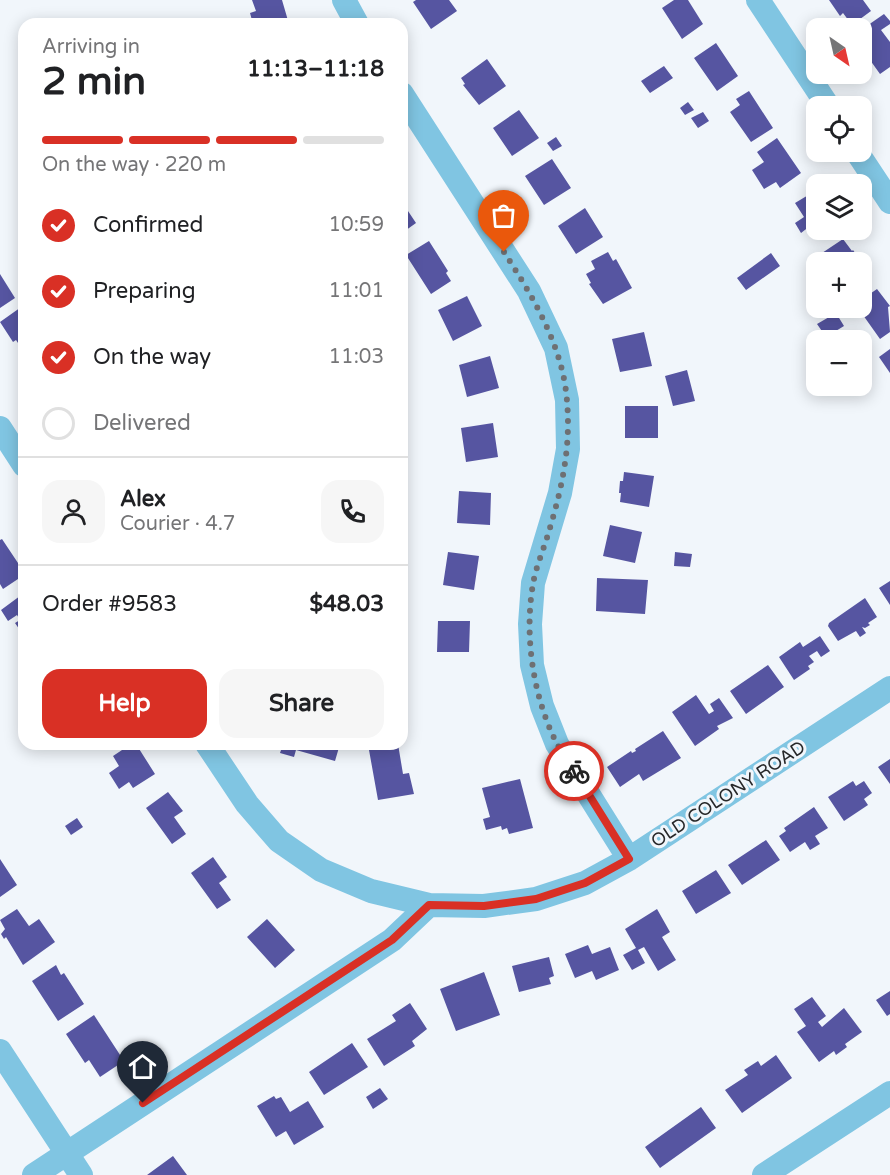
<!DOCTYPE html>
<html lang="en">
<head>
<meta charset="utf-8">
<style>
	body { margin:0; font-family:"Varela Round",sans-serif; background:#f6f6f6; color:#202124; height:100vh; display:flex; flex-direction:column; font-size:22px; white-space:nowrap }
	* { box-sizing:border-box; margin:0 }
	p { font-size:20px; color:#757577 }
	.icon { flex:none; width:33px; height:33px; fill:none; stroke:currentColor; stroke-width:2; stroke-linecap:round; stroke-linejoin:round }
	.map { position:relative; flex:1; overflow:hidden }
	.drawer { position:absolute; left:18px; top:18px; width:390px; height:732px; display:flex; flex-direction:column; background:#fff; border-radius:18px; box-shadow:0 3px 15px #0003 }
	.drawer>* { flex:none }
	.needle { width:39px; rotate:146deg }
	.tools { position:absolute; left:806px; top:18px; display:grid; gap:12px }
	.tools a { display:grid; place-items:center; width:66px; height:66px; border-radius:12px; background:#fff; box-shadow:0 3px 15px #0003; font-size:30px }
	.pin { position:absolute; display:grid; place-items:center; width:51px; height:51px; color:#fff; margin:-62px -26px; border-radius:50% 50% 50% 0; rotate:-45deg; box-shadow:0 0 6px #0007 }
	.pin .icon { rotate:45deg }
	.courier { position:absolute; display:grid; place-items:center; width:60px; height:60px; margin:-30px; border:4px solid #d93025; border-radius:50%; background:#fff; color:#222; box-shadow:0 2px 8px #0007 }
	.headline em { font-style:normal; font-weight:700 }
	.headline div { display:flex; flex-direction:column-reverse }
	.headline { display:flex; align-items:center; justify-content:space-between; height:102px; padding:0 24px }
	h1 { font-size:39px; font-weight:700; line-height:45px }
	.bar { display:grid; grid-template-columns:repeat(4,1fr); gap:9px 6px; align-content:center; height:72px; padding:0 24px }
	.bar i { height:8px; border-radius:4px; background:#e0e0e0 }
	.bar .selected { background:#d93025 }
	.bar p { grid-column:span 4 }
	.line { display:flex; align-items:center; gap:15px; padding:0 24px; border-top:2px solid #e0e0e0 }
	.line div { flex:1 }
	.round { display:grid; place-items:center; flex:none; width:63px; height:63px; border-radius:18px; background:#f6f6f6 }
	ol { padding:0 24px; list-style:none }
	li { display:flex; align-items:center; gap:18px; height:66px }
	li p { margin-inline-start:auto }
	li .icon { padding:6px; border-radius:50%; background:#d93025; color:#fff; stroke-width:4 }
	li:last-child { color:#757577 }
	li i { width:33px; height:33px; border:3px solid #e0e0e0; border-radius:50% }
	.cta { display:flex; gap:12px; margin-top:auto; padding:12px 24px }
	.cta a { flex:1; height:69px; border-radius:18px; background:#d93025; color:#fff; font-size:24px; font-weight:700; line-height:69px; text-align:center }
	.cta a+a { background:#f6f6f6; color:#202124 }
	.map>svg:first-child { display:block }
</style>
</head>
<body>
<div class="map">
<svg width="890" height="1175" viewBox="0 0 890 1175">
	<rect width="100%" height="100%" fill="#f1f6fb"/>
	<path fill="#5655a1" d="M252 0H282L289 24H253L250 13 256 11Z
		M416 0H449L457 11 431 29 413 2Z
		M674 0H688L703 24 682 39 662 8Z
		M829 0H863L871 11 852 25 843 13 840 16Z
		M884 14 890 21V24L881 30 890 42V67L880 74 865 53 861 55V30Z
		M716 43 738 76 717 91 694 58Z
		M487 59 506 86 479 105 463 85 465 84 461 78Z
		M664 66 673 78 650 93 641 81Z
		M749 91 773 128 751 142 730 112 740 105 736 99Z
		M688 102 694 110 685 115 680 108Z
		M519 110 539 138 512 156 493 128Z
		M703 112 709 121 698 128 691 118Z
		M556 137 562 146 553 151 547 143Z
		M777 138 801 173 780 188 776 182 764 189 752 170 764 162 757 152Z
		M552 159 571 188 544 205 525 176Z
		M815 191 816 230 814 232 810 226 801 233 795 223 804 217 795 203Z
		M402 202 416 223 402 233Z
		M585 208 603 237 576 254 558 226Z
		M843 239 852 251 853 250 865 267 863 268 866 272 861 276V262H828L822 253Z
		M429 241 448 271 446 273 451 281 431 294 406 255Z
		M608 252 613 261 616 259 632 288 603 304 589 284 591 283 586 274 595 269 591 261Z
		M771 253 780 266 746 290 737 278Z
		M0 274 15 298 0 308Z
		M877 289 890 306 888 307 890 332 880 339 858 308H861V300Z
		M467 296 482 326 453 341 438 310Z
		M24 305V343L20 346 16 340 13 342 0 322Z
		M836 313 844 326 826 337 817 324Z
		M644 332 652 366 620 372 612 339Z
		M890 349V373L879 357Z
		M490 356 499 388 467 397 459 365Z
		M687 370 695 401 673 406 665 376Z
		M625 406H658V438H625Z
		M493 423 498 457 466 462 461 428Z
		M624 472 654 476 649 507 620 502 621 493H619L620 481H623Z
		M459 491 491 493 490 525 457 523Z
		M610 525 642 532 635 563 603 556Z
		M2 539 24 572V575L3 589 0 584V540Z
		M448 552 479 556 474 590 443 585Z
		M675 552 692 554 690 567 674 566Z
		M597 578 648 580 645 614 596 611Z
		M890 581V605L879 588Z
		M24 593V636L15 623 20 620 17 615 8 621 1 610Z
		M865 598 877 617 868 623 870 625 865 628 862 627 866 633 860 637 856 631 838 641 828 626 829 623Z
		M438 621H470L469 652H437Z
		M820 636 830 651 821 657 817 651 809 656 814 662 808 666 810 669 794 680 779 657 800 642 803 647Z
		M768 665 784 687 746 714 730 691Z
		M696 695 709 714 714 711 710 704 719 698 733 718 717 726 719 729 695 746 672 712Z
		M663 731 681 758 643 781 639 774 620 787 607 767 631 751 632 753 636 751 635 749Z
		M131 744H136L155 774 133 788 129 782 119 789 109 773 119 766 113 756Z
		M283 744H340L335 761 296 750 294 757 280 753Z
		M398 744 403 774 409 773 414 794 378 800 369 750Z
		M890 759V784L878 767Z
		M520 779 533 828 509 834 507 828 502 830 501 826 486 830 483 819 490 817 482 788Z
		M853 781 856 786 864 781 872 793 864 799 868 805 844 821 828 797Z
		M168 792 183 811 174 817 186 834 172 844 146 808Z
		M814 807 828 828 815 836 820 844 810 850 805 842 790 852 779 836 786 831 784 828Z
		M77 818 83 827 71 835 65 826Z
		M766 840 780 860 742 885 728 865Z
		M213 857 227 877 219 883 231 900 217 909 191 873Z
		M0 859 17 885 0 897Z
		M716 870 731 893 696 914 682 891Z
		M17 909 29 926 39 919 55 942 23 965 6 937 4 939 1 934 5 929 0 920Z
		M657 909 670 932 662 937 676 960 658 971 644 947 638 950 645 963 632 970 623 955 636 948 625 929Z
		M267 919 295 950 275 968 247 937Z
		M588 945 592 954 610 947 619 970 596 980 592 971 575 978 565 954Z
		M549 957 554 976 549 978 551 984 519 992 512 966Z
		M56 965 61 975 64 973 84 1004 58 1021 32 981Z
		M484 972 500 1015 456 1031 440 989Z
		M890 991V1014L887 1016 876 1000Z
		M812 997 826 1016 818 1022 822 1027 844 1008 862 1032 845 1044 847 1047 836 1055 834 1051 819 1062 797 1032 806 1026 794 1009Z
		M410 1003 427 1029 412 1041 415 1046 384 1066 367 1039 396 1021 392 1015Z
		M94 1015 124 1061 100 1077 89 1060 85 1063 66 1034Z
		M352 1043 368 1067 324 1095 309 1072Z
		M776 1055 792 1078 742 1113 725 1090 748 1075 744 1070 758 1061 761 1066Z
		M380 1088 388 1099 373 1109 366 1097Z
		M274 1096 276 1099 281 1097 290 1112 308 1101 324 1127 294 1145 286 1131 276 1137 257 1106Z
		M701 1107 716 1128 660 1168 645 1147Z
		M173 1156 187 1175H147Z"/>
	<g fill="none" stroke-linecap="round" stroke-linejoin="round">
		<path stroke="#80c5e2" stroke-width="24" d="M344 0 357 24
			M758 0 828 106
			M402 94 529 291 556 348 567 400 568 449 560 493 533 583 530 624 532 665 542 706 557 744 629 859
			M857 152 890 202
			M0 428 24 465
			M207 744 247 804 279 841 321 870 371 891 429 905
			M0 1051 81 1175
			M34 1175 392 940 429 905 484 906 536 899 585 883 629 859 890 688
			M764 1175 890 1093"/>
	</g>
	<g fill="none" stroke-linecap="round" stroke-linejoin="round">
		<path stroke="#6e7073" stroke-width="6" stroke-dasharray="0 10.8" d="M504 252C533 297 563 346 567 401 571 447 562 488 549 531 544 549 536 566 533 584 524 636 533 697 557 744 562 753 568 762 574 771"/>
		<path stroke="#d93025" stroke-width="8" d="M143 1103 392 940 429 905 484 906 536 899 585 883 629 859 574 771"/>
	</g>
	<g text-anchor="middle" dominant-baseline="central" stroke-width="6" stroke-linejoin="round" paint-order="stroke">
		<g font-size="18" fill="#27282a" stroke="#f1f6fb">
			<text transform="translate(728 794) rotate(-33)">OLD COLONY ROAD</text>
		</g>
	</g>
</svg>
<div class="tools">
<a><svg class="needle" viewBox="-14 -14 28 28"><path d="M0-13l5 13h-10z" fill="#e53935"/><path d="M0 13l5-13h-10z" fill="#757577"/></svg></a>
<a><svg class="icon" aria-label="locate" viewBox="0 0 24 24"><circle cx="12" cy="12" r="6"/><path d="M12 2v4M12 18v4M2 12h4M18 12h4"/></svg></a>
<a><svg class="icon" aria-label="layers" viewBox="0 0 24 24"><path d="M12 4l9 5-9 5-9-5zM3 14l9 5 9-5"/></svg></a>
<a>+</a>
<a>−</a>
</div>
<div class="pin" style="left:504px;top:252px;background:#ea580c"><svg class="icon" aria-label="bag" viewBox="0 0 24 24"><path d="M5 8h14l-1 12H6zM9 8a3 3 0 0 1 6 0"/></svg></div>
<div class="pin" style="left:143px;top:1103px;background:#1f2937"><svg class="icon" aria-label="home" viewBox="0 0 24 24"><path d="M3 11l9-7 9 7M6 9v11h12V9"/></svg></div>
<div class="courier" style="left:574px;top:771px"><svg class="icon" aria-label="bike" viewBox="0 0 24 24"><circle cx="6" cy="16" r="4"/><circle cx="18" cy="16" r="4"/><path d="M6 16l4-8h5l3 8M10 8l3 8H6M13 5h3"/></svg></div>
<section class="drawer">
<div class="headline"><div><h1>2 min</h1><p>Arriving in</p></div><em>11:13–11:18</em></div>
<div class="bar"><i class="selected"></i><i class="selected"></i><i class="selected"></i><i></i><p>On the way · 220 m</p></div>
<ol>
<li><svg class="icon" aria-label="check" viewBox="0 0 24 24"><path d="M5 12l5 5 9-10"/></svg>Confirmed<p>10:59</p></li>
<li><svg class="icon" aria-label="check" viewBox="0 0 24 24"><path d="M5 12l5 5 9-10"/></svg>Preparing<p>11:01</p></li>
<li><svg class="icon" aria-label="check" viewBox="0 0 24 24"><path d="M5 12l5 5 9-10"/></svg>On the way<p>11:03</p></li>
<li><i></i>Delivered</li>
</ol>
<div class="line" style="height:108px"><a class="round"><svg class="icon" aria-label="person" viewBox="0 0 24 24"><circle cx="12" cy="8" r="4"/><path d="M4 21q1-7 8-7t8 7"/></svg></a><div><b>Alex</b><p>Courier · 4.7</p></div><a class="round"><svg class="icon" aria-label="phone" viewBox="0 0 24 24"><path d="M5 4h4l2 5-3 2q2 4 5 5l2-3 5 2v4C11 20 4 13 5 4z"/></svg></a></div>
<div class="line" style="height:78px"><div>Order #9583</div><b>$48.03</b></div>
<div class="cta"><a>Help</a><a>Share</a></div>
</section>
</div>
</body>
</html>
